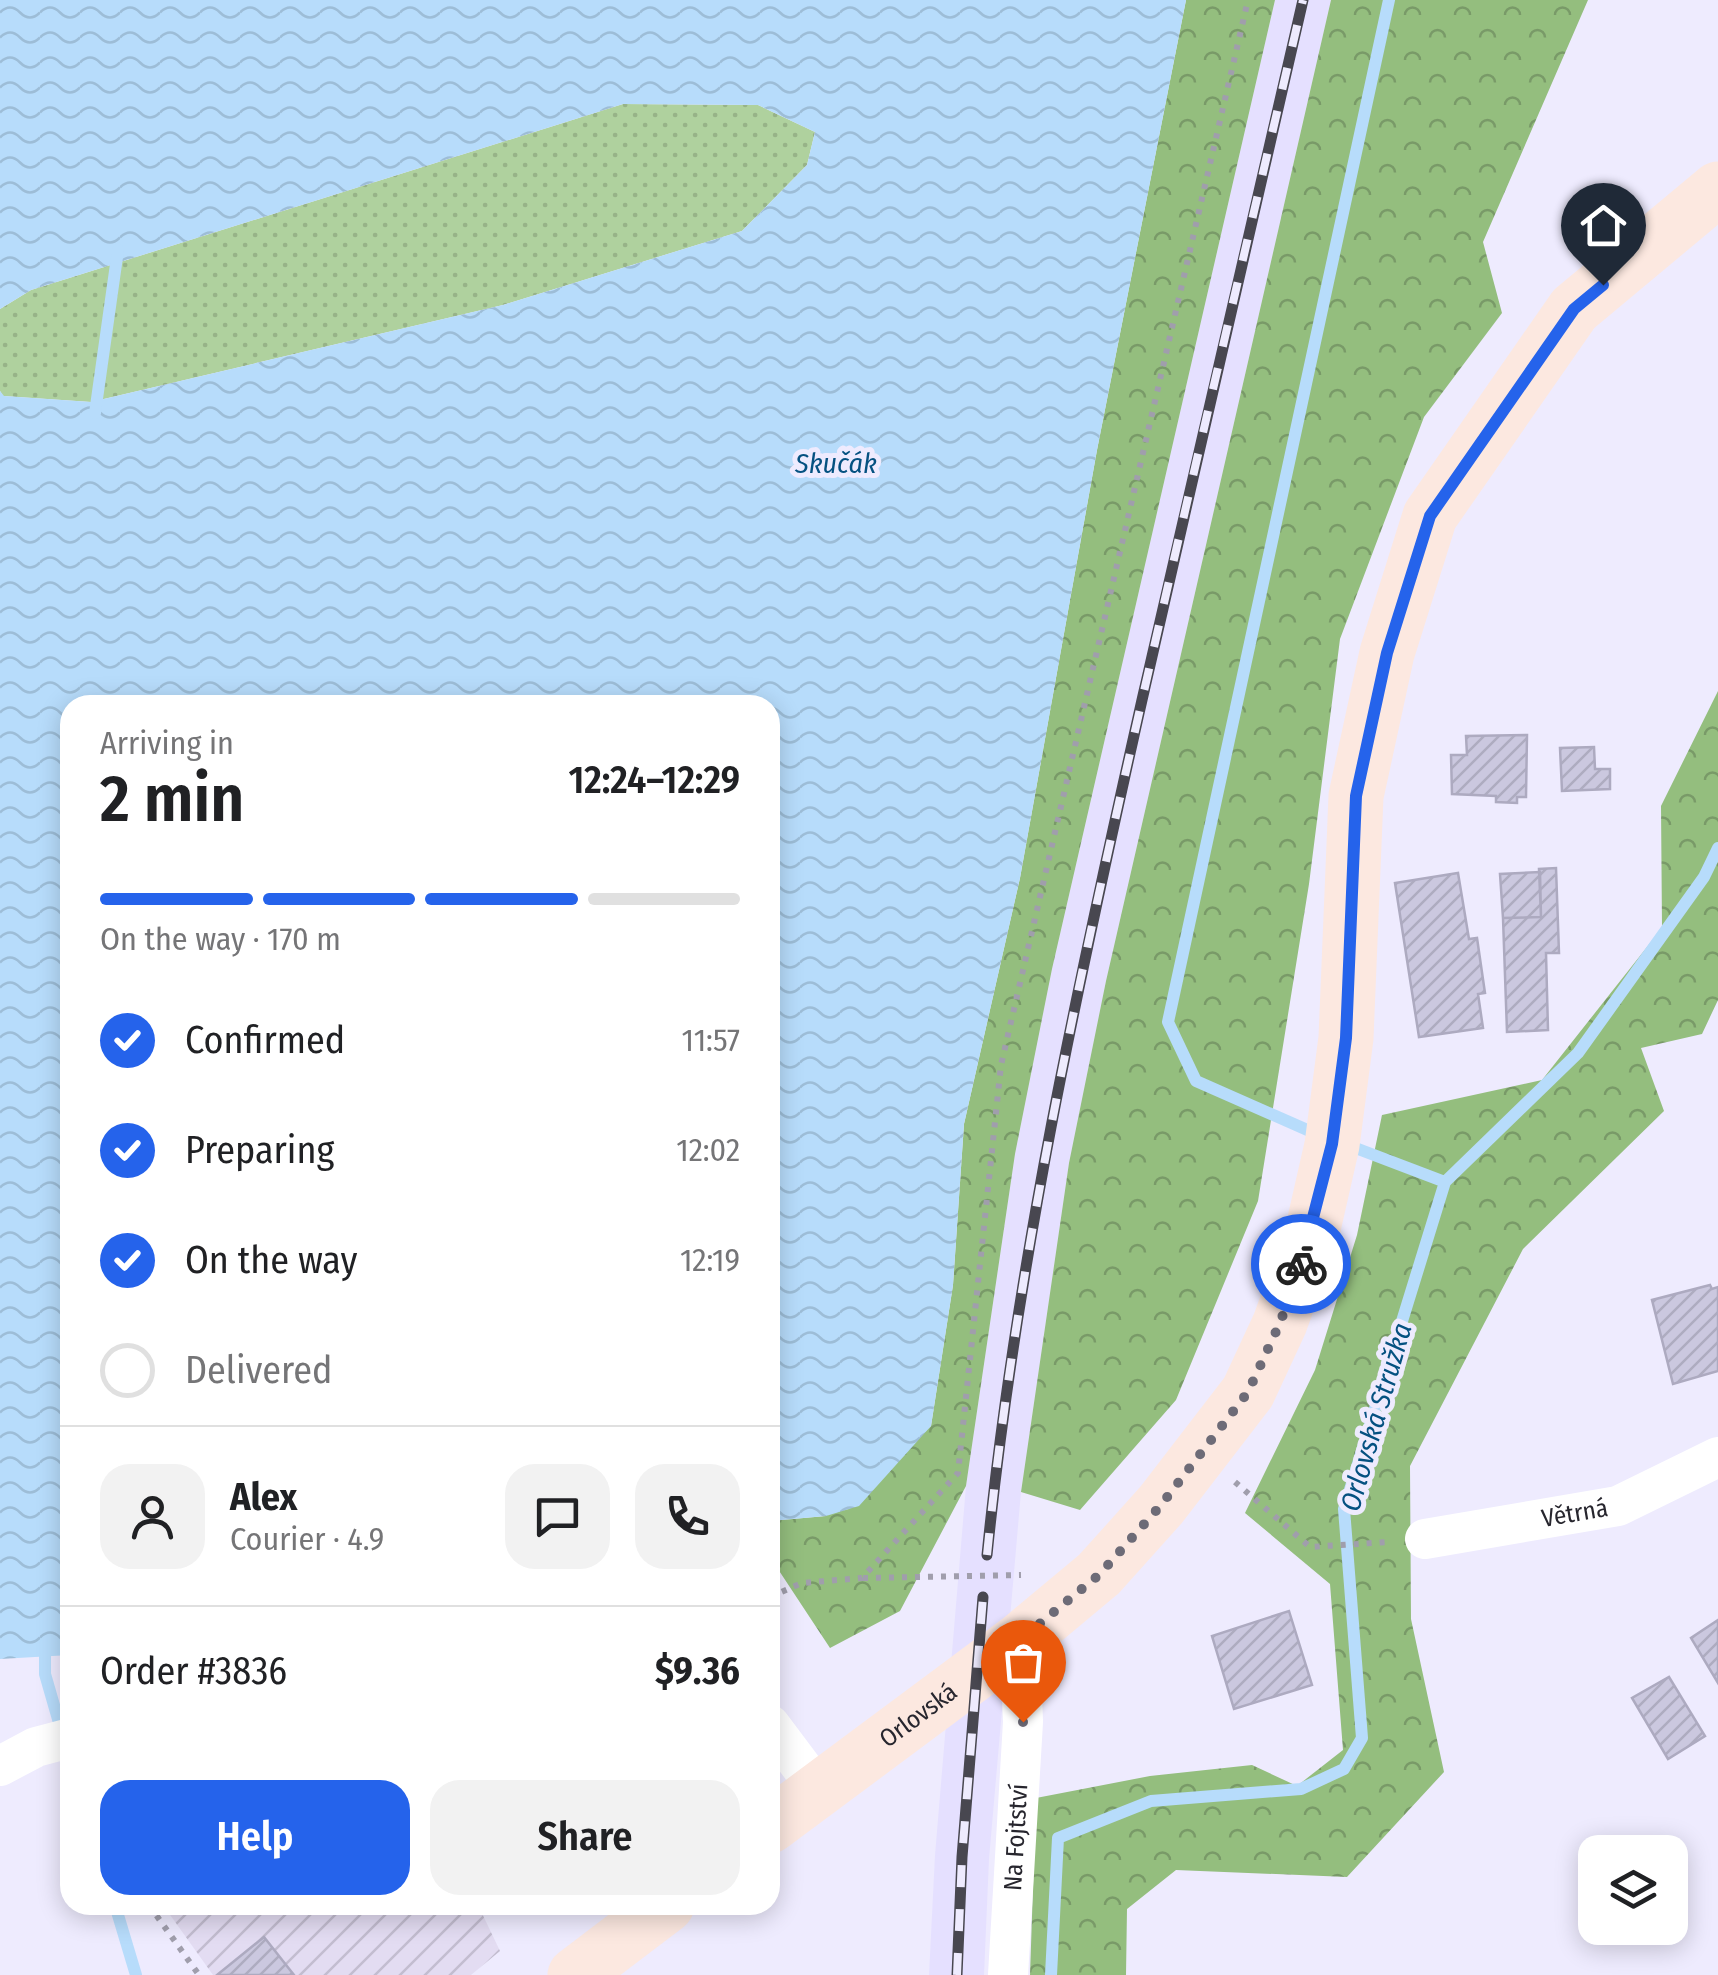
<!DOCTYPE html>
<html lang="en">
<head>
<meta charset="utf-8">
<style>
	body { margin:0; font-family:"Fira Sans Condensed",sans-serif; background:#f2f2f2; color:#202124; height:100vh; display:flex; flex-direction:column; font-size:38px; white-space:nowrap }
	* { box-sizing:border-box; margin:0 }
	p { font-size:32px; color:#757577 }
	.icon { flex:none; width:55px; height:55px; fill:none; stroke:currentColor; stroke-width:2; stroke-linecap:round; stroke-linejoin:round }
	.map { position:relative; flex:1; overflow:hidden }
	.details { position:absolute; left:60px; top:695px; width:720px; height:1220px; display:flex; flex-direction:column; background:#fff; border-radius:30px; box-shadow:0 5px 25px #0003 }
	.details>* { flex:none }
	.tools { position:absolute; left:1578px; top:1835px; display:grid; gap:20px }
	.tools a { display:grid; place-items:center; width:110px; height:110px; border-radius:20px; background:#fff; box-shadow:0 5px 25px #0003; font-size:50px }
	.pin { position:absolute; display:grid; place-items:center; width:85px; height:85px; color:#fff; margin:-102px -42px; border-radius:50% 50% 50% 0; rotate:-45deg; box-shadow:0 0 10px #0007 }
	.pin .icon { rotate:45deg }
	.courier { position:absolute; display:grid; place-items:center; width:100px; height:100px; margin:-50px; border:8px solid #2563eb; border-radius:50%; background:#fff; color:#222; box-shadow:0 2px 12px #0007 }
	.summary em { font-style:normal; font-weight:600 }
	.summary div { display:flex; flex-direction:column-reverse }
	.summary { display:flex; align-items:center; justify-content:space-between; height:170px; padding:0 40px }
	h1 { font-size:65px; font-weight:600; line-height:75px }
	.bar { display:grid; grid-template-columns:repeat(4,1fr); gap:15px 10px; align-content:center; height:120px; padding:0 40px }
	.bar i { height:12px; border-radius:8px; background:#e0e0e0 }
	.bar .current { background:#2563eb }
	.bar p { grid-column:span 4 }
	.line { display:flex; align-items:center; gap:25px; padding:0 40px; border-top:2px solid #e0e0e0 }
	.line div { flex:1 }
	.round { display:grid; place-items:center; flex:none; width:105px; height:105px; border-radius:30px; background:#f2f2f2 }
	ol { padding:0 40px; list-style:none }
	li { display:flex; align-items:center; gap:30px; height:110px }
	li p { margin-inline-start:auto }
	li .icon { padding:10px; border-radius:50%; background:#2563eb; color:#fff; stroke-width:4 }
	li:last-child { color:#757577 }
	li i { width:55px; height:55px; border:5px solid #e0e0e0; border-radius:50% }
	.cta { display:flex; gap:20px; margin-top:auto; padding:20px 40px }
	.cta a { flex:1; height:115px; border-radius:30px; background:#2563eb; color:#fff; font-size:40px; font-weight:600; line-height:115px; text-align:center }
	.cta a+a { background:#f2f2f2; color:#202124 }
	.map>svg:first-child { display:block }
</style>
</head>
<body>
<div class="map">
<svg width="1718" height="1975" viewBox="0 0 1718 1975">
	<defs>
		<pattern id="industrial-furrows" width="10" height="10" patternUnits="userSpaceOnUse" patternTransform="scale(2.5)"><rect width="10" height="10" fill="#e3dcf2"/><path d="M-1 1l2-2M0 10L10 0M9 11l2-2" fill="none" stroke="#c3bdd0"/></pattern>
		<pattern id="grass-dots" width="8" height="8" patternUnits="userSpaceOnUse" patternTransform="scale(2.5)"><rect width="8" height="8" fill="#afd19e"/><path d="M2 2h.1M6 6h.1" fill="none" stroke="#97b388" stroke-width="1.8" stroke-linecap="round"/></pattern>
		<pattern id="forest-crowns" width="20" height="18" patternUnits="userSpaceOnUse" patternTransform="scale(2.5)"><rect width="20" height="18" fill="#94be7e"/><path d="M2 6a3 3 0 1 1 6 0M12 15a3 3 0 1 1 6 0" fill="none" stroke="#799a68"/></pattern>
		<pattern id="water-waves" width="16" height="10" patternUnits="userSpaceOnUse" patternTransform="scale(2.5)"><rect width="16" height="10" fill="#b7dcfb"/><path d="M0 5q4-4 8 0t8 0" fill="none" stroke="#9dbdd7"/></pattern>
		<pattern id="building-hatch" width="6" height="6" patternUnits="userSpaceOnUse" patternTransform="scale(2.5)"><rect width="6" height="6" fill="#cbc8df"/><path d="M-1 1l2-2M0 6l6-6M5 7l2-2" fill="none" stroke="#aeacc0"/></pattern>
	</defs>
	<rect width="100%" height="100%" fill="#eeebfe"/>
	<path fill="#e5e0ff" d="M1275 0H1331L1106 981 1069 1163 1021 1492 989 1859 984 1975H929L935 1855 966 1486 1015 1154 1052 969Z"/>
	<path fill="url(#industrial-furrows)" d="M163 1905H478L500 1951 471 1975H213Z"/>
	<path fill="url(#grass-dots)" d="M623 104 758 105 815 132 807 165 742 231 503 305 91 402 3 396 0 391V309L31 290Z"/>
	<path fill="url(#forest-crowns)" d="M1186 0H1275L1052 969 1015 1154 966 1486 900 1611 830 1648 770 1557V1521L826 1516 931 1426 953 1285 964 1124 1020 878 1097 450Z
		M1331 0H1588L1483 242 1502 313 1424 417 1340 639 1309 884 1258 1201 1176 1400 1080 1510 1021 1492 1069 1163 1106 981Z
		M1718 691V1000L1702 1034 1641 1048 1664 1111 1523 1249 1410 1466 1411 1619 1444 1772 1347 1877 1176 1870 1127 1909 1126 1975H1030L1036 1798 1150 1776 1252 1765 1297 1786 1343 1750 1330 1584 1245 1513 1315 1370 1357 1235 1382 1115 1542 1080 1662 928 1661 806Z"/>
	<path fill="url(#water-waves)" d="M0 0H1186L1097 450 1020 878 964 1124 953 1285 931 1426 859 1506 826 1516 770 1521V705H70V1655L0 1659V391L4 396 91 402 503 305 742 231 807 165 815 132 758 105 623 104 31 290 0 309Z"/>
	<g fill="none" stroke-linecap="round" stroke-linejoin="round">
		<path stroke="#b7dcfb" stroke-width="12" d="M95 413 118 250
			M1321 1136 1196 1081 1168 1022 1389 0
			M1345 1144 1445 1182
			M45 1645V1674L62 1733
			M115 1905 136 1975
			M1051 1975 1058 1838 1151 1801 1301 1789 1344 1769 1362 1738 1344 1509 1445 1182 1578 1053 1704 877 1718 848"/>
	</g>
	<path fill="url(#building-hatch)" stroke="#adaac0" stroke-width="2.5" d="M1527 735 1526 797H1517V803L1496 802V796L1452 794 1451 755H1467L1466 736Z
		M1594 747 1595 769H1610V789L1562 791 1560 748Z
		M1556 868 1559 953H1546L1548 1030 1507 1032 1503 918 1541 917 1539 869Z
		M1540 872 1541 917 1503 918 1500 874Z
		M1458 873 1469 939 1477 938 1485 993 1478 994 1483 1028 1419 1037 1395 883Z
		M1710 1285 1712 1289 1718 1287V1371L1673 1384 1652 1300Z
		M1289 1611 1312 1685 1234 1709 1212 1636Z
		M1718 1620V1683L1691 1638Z
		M1669 1677 1705 1736 1668 1759 1632 1698Z
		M264 1937 294 1975H217Z"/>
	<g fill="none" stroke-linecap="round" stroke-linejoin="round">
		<path stroke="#a09eac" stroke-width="6" stroke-dasharray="5 8" stroke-linecap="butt" d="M1235 1482 1310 1547 1388 1542
			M863 1578 1021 1575
			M770 1597 802 1583 862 1578 958 1473 1001 1065 1248 0
			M149 1905 199 1975"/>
		<g stroke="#fff" stroke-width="40">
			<path id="s1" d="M1425 1539 1618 1506 1718 1457"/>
			<path d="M770 1725 818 1789"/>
			<path d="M0 1766 36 1747 70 1738"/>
			<path id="s2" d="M1008 1975 1023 1722 1020 1640"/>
		</g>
		<g stroke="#fce8e0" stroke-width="55">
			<path id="s3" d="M770 1826 1020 1640 1099 1574 1161 1505 1248 1392 1280 1323 1312 1233 1332 1145 1346 1038 1356 796 1387 653 1430 516 1574 309 1718 189"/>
			<path d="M575 1975 667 1905"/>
		</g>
		<g stroke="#484750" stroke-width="11">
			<path id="rail" d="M987 1555C1016 1266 1078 983 1142 700 1195 466 1249 233 1303 0
				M957 1975 962 1857 983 1597"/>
		</g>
		<use href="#rail" stroke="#eeebfe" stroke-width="8" stroke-dasharray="22" stroke-linecap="butt"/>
	</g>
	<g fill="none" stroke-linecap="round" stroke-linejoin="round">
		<path stroke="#6d6b77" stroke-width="10" stroke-dasharray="0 18" d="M1023 1722 1020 1640 1100 1574 1161 1505 1248 1392 1280 1323 1301 1264"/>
		<path stroke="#2563eb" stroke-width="12" d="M1301 1264 1332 1144 1346 1038 1356 796 1387 653 1430 516 1574 309 1603 285"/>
	</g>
	<g text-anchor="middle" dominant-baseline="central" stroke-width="10" stroke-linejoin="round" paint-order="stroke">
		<g font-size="25" fill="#27262e" stroke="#eeebfe">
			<text stroke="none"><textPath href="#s1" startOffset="152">Větrná</textPath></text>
			<text stroke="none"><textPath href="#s3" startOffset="185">Orlovská</textPath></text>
			<text stroke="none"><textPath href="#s2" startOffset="138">Na Fojtství</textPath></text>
		</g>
		<g font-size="28" font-style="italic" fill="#055181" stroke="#eeebfe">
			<text x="836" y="463">Skučák</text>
			<text transform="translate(1376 1417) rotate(-74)">Orlovská Stružka</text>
		</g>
	</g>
</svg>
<div class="tools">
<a><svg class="icon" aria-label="layers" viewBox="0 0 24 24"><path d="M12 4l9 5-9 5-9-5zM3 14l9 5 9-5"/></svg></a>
</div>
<div class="pin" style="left:1023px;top:1722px;background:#ea580c"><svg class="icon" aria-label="bag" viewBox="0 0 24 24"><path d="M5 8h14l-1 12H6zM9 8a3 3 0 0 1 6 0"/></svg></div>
<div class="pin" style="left:1603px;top:285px;background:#1f2937"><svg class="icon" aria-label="home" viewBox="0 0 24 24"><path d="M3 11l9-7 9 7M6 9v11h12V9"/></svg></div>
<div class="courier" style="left:1301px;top:1264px"><svg class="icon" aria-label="bike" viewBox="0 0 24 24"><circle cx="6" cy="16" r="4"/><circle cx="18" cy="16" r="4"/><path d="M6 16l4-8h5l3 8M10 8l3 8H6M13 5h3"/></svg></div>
<section class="details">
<div class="summary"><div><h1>2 min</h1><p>Arriving in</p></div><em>12:24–12:29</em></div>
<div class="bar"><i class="current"></i><i class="current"></i><i class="current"></i><i></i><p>On the way · 170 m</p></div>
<ol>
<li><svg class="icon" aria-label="check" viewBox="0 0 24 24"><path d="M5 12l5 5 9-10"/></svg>Confirmed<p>11:57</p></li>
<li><svg class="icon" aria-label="check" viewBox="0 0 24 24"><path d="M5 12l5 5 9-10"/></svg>Preparing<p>12:02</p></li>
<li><svg class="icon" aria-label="check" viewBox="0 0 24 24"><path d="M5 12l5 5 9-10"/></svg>On the way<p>12:19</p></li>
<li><i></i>Delivered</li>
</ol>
<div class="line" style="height:180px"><a class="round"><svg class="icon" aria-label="person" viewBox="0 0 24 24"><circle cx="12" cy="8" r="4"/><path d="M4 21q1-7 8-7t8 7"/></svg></a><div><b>Alex</b><p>Courier · 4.9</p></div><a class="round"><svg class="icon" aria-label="chat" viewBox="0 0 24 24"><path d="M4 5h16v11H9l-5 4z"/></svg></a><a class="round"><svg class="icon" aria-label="phone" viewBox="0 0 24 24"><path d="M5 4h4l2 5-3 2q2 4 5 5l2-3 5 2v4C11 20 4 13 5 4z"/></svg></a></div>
<div class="line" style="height:130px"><div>Order #3836</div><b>$9.36</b></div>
<div class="cta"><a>Help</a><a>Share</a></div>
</section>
</div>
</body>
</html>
